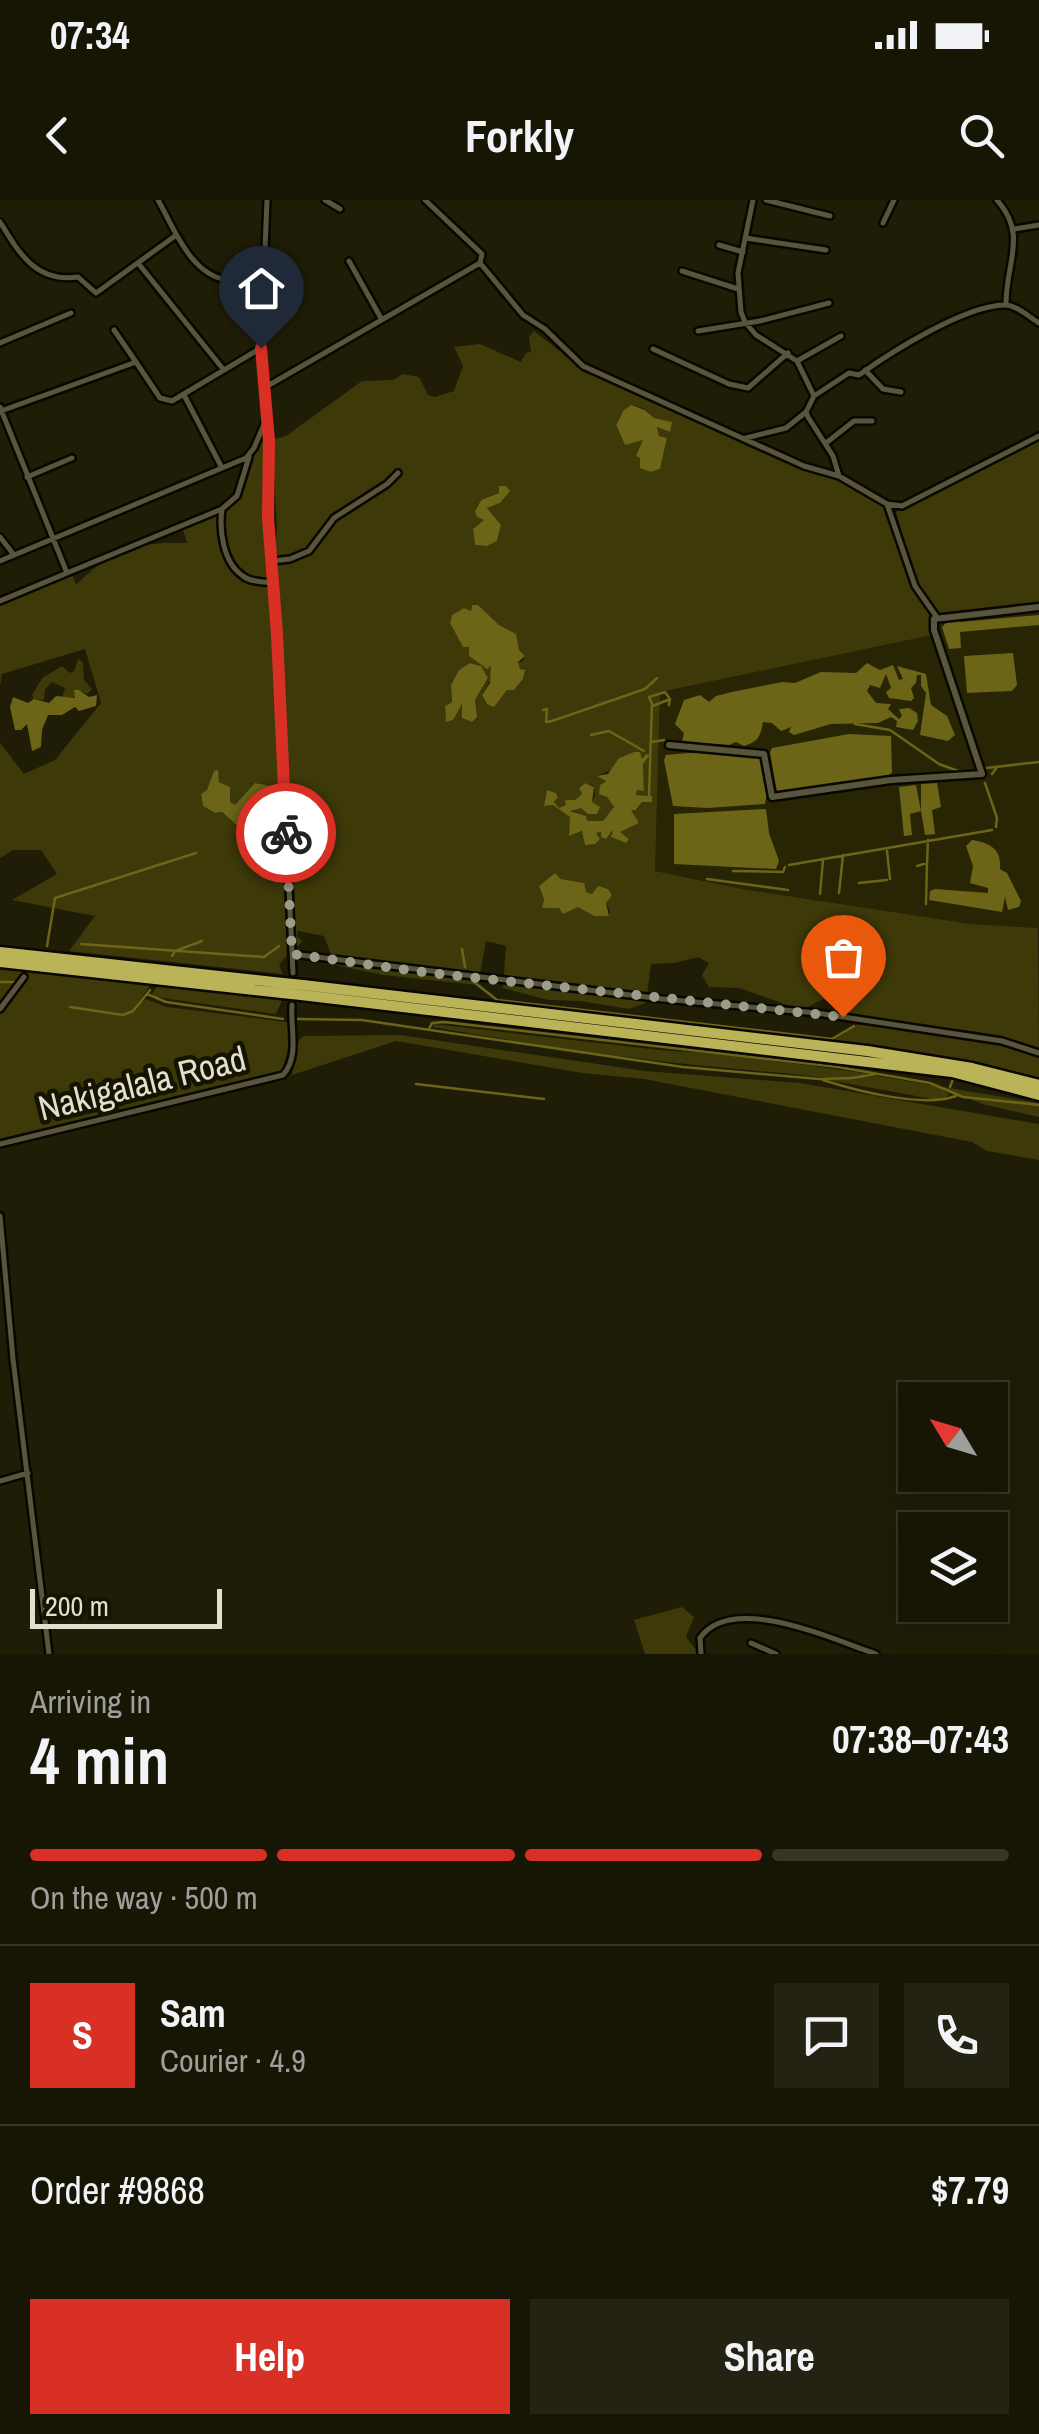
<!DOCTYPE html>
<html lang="en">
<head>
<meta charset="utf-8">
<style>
	body { margin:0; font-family:"Archivo Narrow",sans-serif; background:#242313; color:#f1f3f6; height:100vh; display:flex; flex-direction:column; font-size:38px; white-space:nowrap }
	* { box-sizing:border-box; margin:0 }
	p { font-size:32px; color:#9e9f9a }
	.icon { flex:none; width:55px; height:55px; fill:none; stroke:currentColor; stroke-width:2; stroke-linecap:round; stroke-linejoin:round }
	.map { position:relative; height:1454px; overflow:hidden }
	.details { display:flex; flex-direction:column; background:#171604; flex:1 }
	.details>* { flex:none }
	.needle { width:65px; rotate:308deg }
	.fabs { position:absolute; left:898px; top:1182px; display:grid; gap:20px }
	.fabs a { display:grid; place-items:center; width:110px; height:110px; border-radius:0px; background:#171604; box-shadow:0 5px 25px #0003,0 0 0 2px #363526; font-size:50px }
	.scale { position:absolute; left:30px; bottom:25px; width:192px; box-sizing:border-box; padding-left:10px; border:5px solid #e0e0d1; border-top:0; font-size:28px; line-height:35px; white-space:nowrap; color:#e0e0d1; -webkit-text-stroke:8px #161401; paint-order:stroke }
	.pin { position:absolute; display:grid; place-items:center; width:85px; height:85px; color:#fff; margin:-102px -42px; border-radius:50% 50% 50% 0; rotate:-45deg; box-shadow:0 0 10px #0007 }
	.pin .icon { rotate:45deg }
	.courier { position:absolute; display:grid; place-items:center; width:100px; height:100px; margin:-50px; border:8px solid #d93025; border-radius:50%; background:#fff; color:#222; box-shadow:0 2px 12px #0007 }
	.headline em { font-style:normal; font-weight:700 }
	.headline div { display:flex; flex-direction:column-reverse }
	.headline { display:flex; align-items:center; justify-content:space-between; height:170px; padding:0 30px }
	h1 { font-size:65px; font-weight:700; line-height:75px }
	.bar { display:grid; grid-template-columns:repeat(4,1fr); gap:15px 10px; align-content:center; height:120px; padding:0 30px }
	.bar i { height:12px; border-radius:8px; background:#363526 }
	.bar .on { background:#d93025 }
	.bar p { grid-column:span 4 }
	.line { display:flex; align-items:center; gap:25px; padding:0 30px; border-top:2px solid #363526 }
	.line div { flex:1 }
	.round { display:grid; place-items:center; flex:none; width:105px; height:105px; border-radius:0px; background:#242313 }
	.button { display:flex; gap:20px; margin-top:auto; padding:20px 30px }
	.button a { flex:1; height:115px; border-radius:0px; background:#d93025; color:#fff; font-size:40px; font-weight:700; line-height:115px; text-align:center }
	.button a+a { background:#242313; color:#f1f3f6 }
	.status { display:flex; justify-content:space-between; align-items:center; height:70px; padding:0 50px; background:#171604; direction:ltr }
	.status svg { height:28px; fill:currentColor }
	header { display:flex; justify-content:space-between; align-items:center; height:130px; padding:0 30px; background:#171604; font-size:45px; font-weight:700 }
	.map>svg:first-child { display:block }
</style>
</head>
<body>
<div class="status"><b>07:34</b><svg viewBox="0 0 49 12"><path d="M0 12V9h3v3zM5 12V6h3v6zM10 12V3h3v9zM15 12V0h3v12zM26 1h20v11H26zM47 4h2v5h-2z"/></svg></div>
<header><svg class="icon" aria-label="back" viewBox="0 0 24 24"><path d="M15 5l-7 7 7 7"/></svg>Forkly<svg class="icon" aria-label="search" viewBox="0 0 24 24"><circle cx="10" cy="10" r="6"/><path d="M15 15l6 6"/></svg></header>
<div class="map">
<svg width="1039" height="1454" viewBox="0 0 1039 1454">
	<rect width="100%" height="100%" fill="#1f1d06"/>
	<path fill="#282505" d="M1039 410V728L971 724 742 689 655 671 659 492 931 435 941 421Z"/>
	<path fill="#3d3909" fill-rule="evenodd" d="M534 131 586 172 678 208 803 268 838 278 881 302 908 365 913 387 932 415V435L660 492 655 671 742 689 971 724 1038 728 1039 850C1024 845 1009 838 994 835 939 823 871 832 823 799L802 810 739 788 709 787 702 775 709 763 698 757 675 763 651 764 646 803 629 809 580 801 548 800 503 788 506 746 486 741 478 785 383 775 335 765 324 736 298 731 297 736 302 741 298 746 294 745 295 704 279 397 275 387 276 521 287 755 279 765 283 774 69 751 95 716 12 700 57 674 41 650H13L0 658V543L24 574 55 560 101 503 85 449 2 474 0 487V403L72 374 76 385C111 350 139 341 187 343L181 323C205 313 238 305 248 278 253 261 256 246 265 232L274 366 277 327 272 240 286 236 362 181 393 180 403 174 419 177 428 195 435 197 454 191 463 166 454 147 480 144 521 162 526 153 531 152 529 137ZM631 205 645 209 654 218 671 222 669 232 657 227 659 236 667 238 660 269 651 272 641 268 640 258 637 256 645 239 625 245 616 225 625 210ZM499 286H506L509 292 500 303 487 308 501 325 497 341 487 346 475 345 473 329 484 320 477 317 475 310 481 300 499 293ZM478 405 499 425 516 434 519 451 525 456 523 461 518 462 520 469 524 470 523 479 514 490H507L494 506 487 504 482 495C487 484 495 477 490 465L486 468 469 456V447H463L450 423 452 415 464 408 471 412 472 406ZM470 463 480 465 488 479 475 500 476 518 472 522 462 518 464 504 459 506 453 520 446 522 445 506 452 502 451 485 459 470ZM634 552H639L642 560 646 554 649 555 643 564 644 590H637L636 595 651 596 652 601 642 602 637 610H630L639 623 619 632 628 638 626 643 612 637 614 630 606 639 601 637V632L596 633 600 639 595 644H585L583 631 569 636 571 617 553 605 544 606 547 590 556 593 558 597 554 602 559 608 566 605V600H575L582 594 579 588 585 583 594 586 595 596 591 603 599 607 597 614H588L582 607 570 610 585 616 587 621 604 622 614 607 607 597 600 594V585L606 580 598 576 615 568 619 558ZM217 570 219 582 230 587V602L236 606 255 583 266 585 273 594 266 602 270 613 261 622 239 627 222 612 215 613 203 606 201 594 207 590ZM555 673 561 679 583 683 585 692 592 694 598 687 608 689 612 694 606 703 610 711 609 716H594L577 706 563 714 560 708H542L544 699 539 686Z
		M1039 240V404L936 413 918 389 896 312Z
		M78 459 83 462 84 480 92 489 87 494 79 490 74 491 76 497 62 498 65 488 52 482 45 489 44 500 33 499 32 495 42 478 62 466 70 473 74 471Z
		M0 769 151 784 137 804 146 799 167 807 287 822 290 843 282 871 0 943Z
		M160 781 282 800 276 814 155 797 152 794Z
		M433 824 659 850 733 855 871 874C840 883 803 874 771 872 657 863 545 847 433 827Z
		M858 824 995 844 1039 857V879L952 859 834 840Z
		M400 835 645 871 800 883 1039 924V960L987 951 972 942 644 879 582 873 396 841 292 875 299 840 304 836Z
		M877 876 1039 903V917L986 905 942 889 950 895 938 900 828 880Z
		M682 1407 694 1417 686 1437 699 1454H645L634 1420Z"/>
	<path fill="#6c6517" d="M631 205 645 210 654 218 672 222 670 232 657 227 659 236 667 238 660 269 651 272 640 268V258L636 256 643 240 625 245 616 225 624 210Z
		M499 286H506L510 291 500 303 487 308 501 325 497 341 487 346 475 345 473 329 484 320 477 317 475 311 481 300 499 293Z
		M472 405H478L499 425 516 434 519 450 525 456 518 462 520 469 525 470 523 479 514 490H507L494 507 487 504 482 495 490 483 491 466 487 469 469 456V447H463L450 423 452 415 464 408 471 411Z
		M1039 415V425L960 432 961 448 949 449 942 427 950 419H959L960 422Z
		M1013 453 1017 485 1012 491 967 493 964 456Z
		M470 463 481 466 488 478 475 500 477 517 472 522 462 518V504L453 520 446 522 445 506 452 502 451 485 459 470Z
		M867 463 880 470 893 465 899 480 903 479 897 466 926 474 931 505 947 516 955 535 948 541 920 535 926 493 921 486V475H917L916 483 911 488 914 498 911 501 889 498 886 492 891 488 886 474 880 488 870 485 867 491 876 503 891 504 888 509 899 519 902 516 899 509 909 508 917 513 918 521 913 530 896 527 897 521 891 517 878 523 831 524 794 535 789 532 791 527 781 531 772 523 763 522C760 537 759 541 744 546L736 542 729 545 682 542 684 533 675 524 684 500 700 495 709 502 716 496 732 492 782 482 795 483 821 472 856 473Z
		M74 490H79L89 497 97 495 96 506 79 511 75 507 62 515H48L42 530 41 547 32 551 27 524 21 530H15L10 507 13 497 28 503 34 499 49 503 56 496 75 498Z
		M849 534 891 536 892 572 888 577 783 595 777 592 770 553 772 548Z
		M713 551 757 556C769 567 768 588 765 604L708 608 673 606 664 560 666 555Z
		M634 552H640L642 559 646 554 650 555 643 564 644 591 637 590 636 595 652 596V602H642L636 610H631L639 623 620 632 629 639 626 643 611 637 613 630 606 639 601 637V632L596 633 600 639 595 644 585 645 582 631 569 636 570 617 553 605 544 606 547 590 556 593 558 597 554 602 559 608 566 605 565 600H575L582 594 579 588 585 583 594 587 592 602 600 607 597 614H588L581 608 570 611 586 616 587 621H603L614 607 607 597 599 594 600 585 606 581 597 576 608 574 619 558Z
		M218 570 219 582 230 587V602L235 605 255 583 266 585 274 594 266 602 270 613 261 622 239 627 222 612 215 613 203 606 201 594 207 590 214 571Z
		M937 583 941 607 932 610 935 634 925 635 921 611 910 614 912 635 904 636 899 587 916 585 921 611V584Z
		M766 609 769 633 779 661 776 669 674 664V614Z
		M972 640C989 643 1002 648 1000 669L1007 673 1021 701 1019 707 1008 710 1005 697 1002 712 929 700 930 691 935 689 988 693V688L970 683 973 666 966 646Z
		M555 673 561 679 584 683 586 692 592 694 598 686 608 689 612 695 606 703 609 716H594L578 707 563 714 559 708H542L544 699 539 686Z"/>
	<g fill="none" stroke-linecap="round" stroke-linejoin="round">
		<path stroke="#6c6517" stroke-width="2.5" d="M653 506 670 499 669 505
			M543 510 547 509 546 522 552 521 645 489 657 478
			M855 524 890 530 939 564 961 572
			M591 535 609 531 644 551
			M651 542 664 540
			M986 568 1039 562
			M992 574 997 567
			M919 575 951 572
			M985 583 997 618 996 627
			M649 595 652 504 649 497 665 492 670 499
			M887 651 890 679
			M789 665 992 630
			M917 666 927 663 928 640
			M733 671 783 672 785 667
			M707 679 788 690
			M859 683 887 680
			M839 693 843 655
			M820 694 823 660
			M926 704 927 663
			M81 744 264 757 279 746
			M47 746 55 698 196 653
			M462 749 465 767
			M172 756 175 751 202 741
			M0 782H20
			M474 782 497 800 832 839 854 826
			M147 794 166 802 283 819
			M70 807 123 815 133 811 150 790
			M296 819 362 820 683 867 819 879 852 878 876 874
			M429 829 432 823 444 822 838 867 930 883 963 897 1039 905
			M823 880C857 891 923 908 956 896
			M416 884 544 899
			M950 887 953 879"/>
		<g stroke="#090700" stroke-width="10">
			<path id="minor" d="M158 0C174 28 191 76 228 80L263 60
				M267 0 261 148 269 241 268 318 277 433 293 773
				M325 0 340 9
				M425 0 482 54 480 63 523 115 545 129 583 166 804 266 839 276 887 304 902 306 1039 236
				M753 0 738 73 741 112 745 122 756 135 797 161 814 196 806 212 808 217 833 256 839 276
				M766 0 830 16
				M997 0C1028 35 1006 62 1006 104
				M0 22C19 53 36 83 78 77L96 93 175 36
				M883 23 894 0
				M1015 29 1039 25
				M745 38 826 50
				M719 45 743 52
				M349 61 382 120
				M138 63 223 169
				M682 71 738 89
				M114 130 136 162
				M698 131 760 121 829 103
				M0 143 71 113
				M653 149 729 184 748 188 788 153
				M797 161 841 136
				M865 170 883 189 901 192
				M264 188 480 63
				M184 195 222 268
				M814 196 849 173 859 175C891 152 964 106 1004 105 1015 104 1029 117 1039 123
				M0 207 67 373 0 401
				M1 211 136 162 160 198 172 201 261 148
				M746 238 786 228 806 212
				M826 243 854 221H872
				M27 277 72 258
				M887 304 915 386 936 416
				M222 309C219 330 223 363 243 376 250 382 264 382 274 383
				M0 337 14 355
				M0 361 246 258 254 248 265 222
				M272 361 290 359 309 351 334 318 387 284 398 273
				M67 373 222 309 237 296 249 257
				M292 754 663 799 817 813 1002 841 1039 853
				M0 809 24 777
				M0 944 283 875C300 856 290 828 292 805
				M0 1016 13 1159 49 1454
				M0 1281 28 1273
				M751 1443 776 1454
				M701 1454 700 1438C732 1392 834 1440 876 1454"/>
		</g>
		<g stroke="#090700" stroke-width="11">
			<path id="tertiary" d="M669 545 764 554 772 597 891 580 982 574 934 430V419L1039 407"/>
		</g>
		<g stroke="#090700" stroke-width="15">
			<path id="motorway" d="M0 752 283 783
				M0 762 282 793
				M303 785 867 851 972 868 1039 885
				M301 795 952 872 1039 895"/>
		</g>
		<use href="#minor" stroke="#57553c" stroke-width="5"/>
		<use href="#tertiary" stroke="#57553c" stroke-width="6"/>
		<use href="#motorway" stroke="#bbb357" stroke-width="10"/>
		<g stroke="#090700" stroke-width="15" stroke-linecap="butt">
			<path id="motorway-bridge" d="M283 783 303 785
				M282 793 301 795"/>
		</g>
		<use href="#motorway-bridge" stroke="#bbb357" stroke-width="10"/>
	</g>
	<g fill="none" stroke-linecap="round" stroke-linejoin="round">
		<path stroke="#9c9c8a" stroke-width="10" stroke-dasharray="0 18" d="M286 633 292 754 430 773 843 817"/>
		<path stroke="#d93025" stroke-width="12" d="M261 148 269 241 268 318 277 434 286 633"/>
	</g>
	<g text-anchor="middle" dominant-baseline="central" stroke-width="9" stroke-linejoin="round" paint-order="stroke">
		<g font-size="35" fill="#e0e0d1" stroke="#161401">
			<text transform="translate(142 883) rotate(-14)">Nakigalala Road</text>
		</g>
	</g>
</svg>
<div class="fabs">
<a><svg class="needle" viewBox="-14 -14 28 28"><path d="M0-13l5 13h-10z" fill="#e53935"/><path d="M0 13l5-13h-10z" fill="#9e9f9a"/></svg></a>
<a><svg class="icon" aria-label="layers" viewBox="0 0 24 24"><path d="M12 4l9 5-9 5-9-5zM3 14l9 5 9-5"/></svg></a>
</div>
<div class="scale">200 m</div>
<div class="pin" style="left:843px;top:817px;background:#ea580c"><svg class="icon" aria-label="bag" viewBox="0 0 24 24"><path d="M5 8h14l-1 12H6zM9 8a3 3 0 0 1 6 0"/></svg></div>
<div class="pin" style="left:261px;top:148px;background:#1f2937"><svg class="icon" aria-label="home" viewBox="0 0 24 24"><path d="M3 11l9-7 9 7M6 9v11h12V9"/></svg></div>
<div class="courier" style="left:286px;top:633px"><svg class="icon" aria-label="bike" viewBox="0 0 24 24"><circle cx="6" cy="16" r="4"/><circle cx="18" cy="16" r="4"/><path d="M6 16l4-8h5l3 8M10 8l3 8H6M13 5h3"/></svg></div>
</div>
<section class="details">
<div class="headline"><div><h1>4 min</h1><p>Arriving in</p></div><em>07:38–07:43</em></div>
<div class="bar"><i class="on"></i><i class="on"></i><i class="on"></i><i></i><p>On the way · 500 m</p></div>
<div class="line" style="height:180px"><b class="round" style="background:#d93025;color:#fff">S</b><div><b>Sam</b><p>Courier · 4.9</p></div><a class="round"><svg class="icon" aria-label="chat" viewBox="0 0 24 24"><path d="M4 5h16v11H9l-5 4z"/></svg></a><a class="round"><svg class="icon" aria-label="phone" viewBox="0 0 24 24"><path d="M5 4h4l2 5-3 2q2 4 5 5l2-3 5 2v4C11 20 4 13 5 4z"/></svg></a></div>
<div class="line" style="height:130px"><div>Order #9868</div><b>$7.79</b></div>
<div class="button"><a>Help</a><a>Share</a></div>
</section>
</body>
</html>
